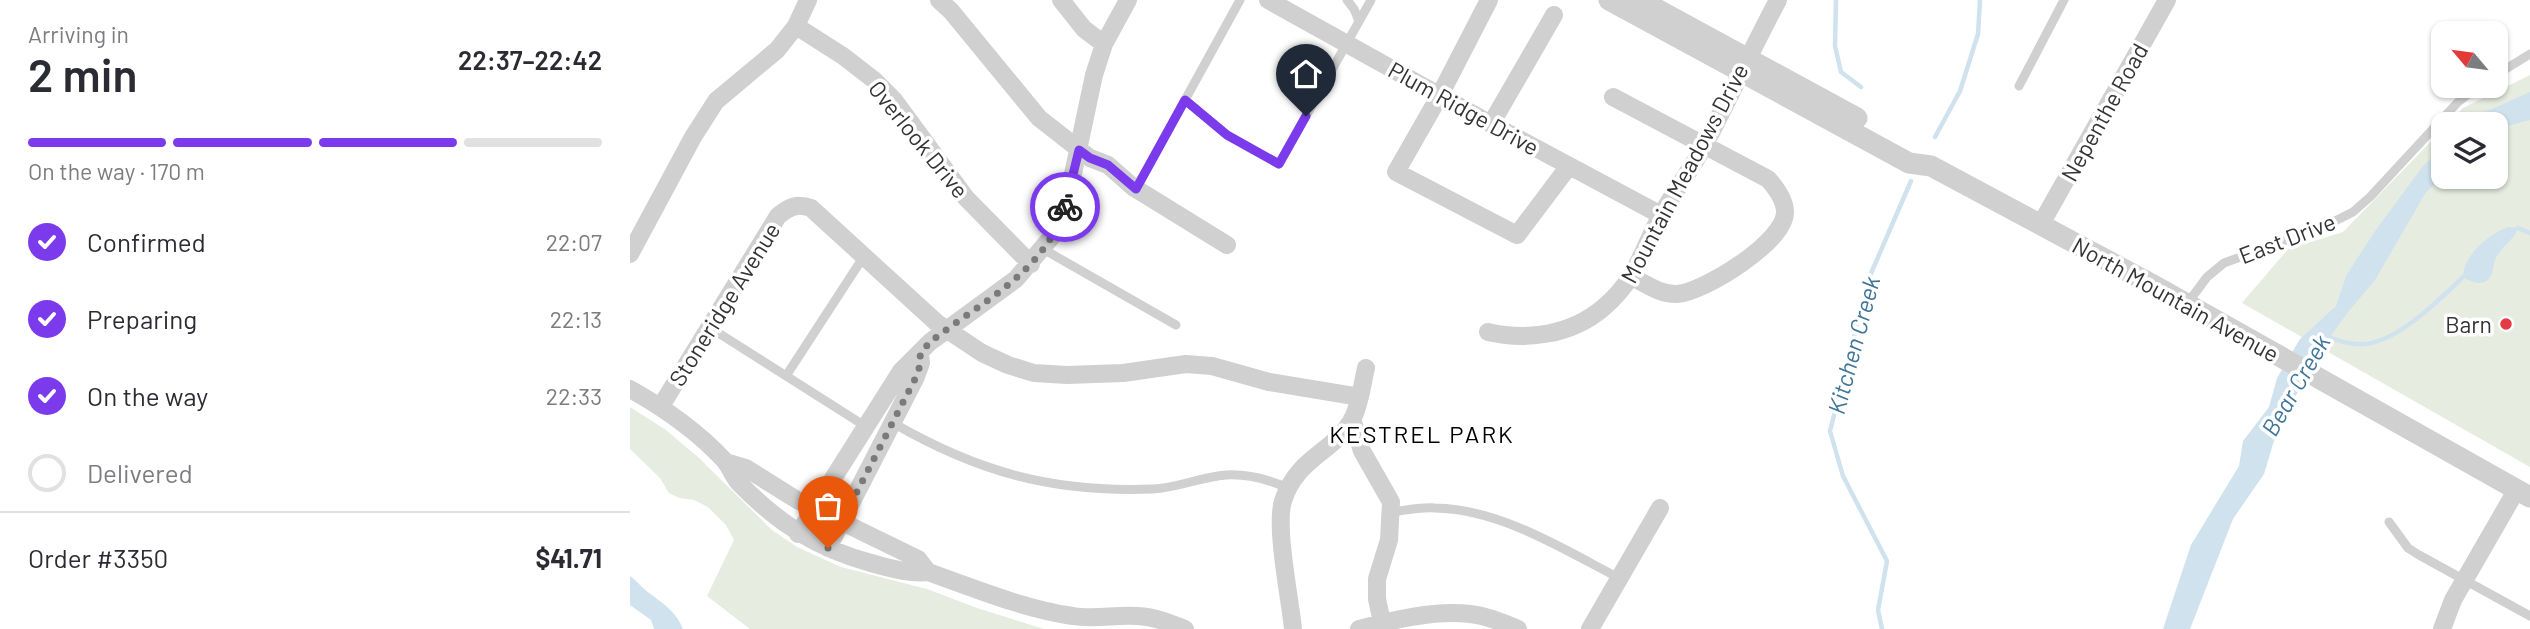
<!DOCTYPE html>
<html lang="en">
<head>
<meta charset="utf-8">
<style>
	body { margin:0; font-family:Barlow,sans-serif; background:#f2f2f3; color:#2b2b33; height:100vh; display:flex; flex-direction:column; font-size:26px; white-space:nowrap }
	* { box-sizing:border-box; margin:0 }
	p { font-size:23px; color:#7c7c81 }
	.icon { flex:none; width:38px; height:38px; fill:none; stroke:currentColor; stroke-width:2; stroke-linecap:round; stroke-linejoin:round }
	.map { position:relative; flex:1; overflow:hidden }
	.drawer { display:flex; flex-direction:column; background:#fff; width:630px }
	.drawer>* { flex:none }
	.needle { width:46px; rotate:299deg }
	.fabs { position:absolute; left:1801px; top:21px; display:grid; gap:14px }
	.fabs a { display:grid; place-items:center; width:77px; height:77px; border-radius:14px; background:#fff; box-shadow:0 2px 5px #0004; font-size:35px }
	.pin { position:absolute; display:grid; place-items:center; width:60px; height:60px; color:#fff; margin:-72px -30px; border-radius:50% 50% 50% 0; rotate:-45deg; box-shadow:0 0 7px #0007 }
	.pin .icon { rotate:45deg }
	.courier { position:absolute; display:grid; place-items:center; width:70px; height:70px; margin:-35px; border:5px solid #7c3aed; border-radius:50%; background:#fff; color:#222; box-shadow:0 2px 9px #0007 }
	.overview em { font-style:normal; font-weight:600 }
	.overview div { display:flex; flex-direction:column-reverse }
	.overview { display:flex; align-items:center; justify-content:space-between; height:119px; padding:0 28px }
	h1 { font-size:46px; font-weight:600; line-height:52px }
	.bar { display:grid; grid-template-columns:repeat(4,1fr); gap:10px 7px; align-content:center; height:84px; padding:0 28px }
	.bar i { height:9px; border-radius:5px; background:#e1e1e2 }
	.bar .active { background:#7c3aed }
	.bar p { grid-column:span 4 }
	.line { display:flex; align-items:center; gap:18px; padding:0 28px; border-top:2px solid #e1e1e2 }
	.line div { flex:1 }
	ol { padding:0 28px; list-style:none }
	li { display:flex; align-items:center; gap:21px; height:77px }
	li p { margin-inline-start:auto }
	li .icon { padding:7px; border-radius:50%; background:#7c3aed; color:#fff; stroke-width:4 }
	li:last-child { color:#7c7c81 }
	li i { width:38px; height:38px; border:4px solid #e1e1e2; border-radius:50% }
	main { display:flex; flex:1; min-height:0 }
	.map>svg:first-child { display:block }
</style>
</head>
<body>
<main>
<section class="drawer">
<div class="overview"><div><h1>2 min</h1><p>Arriving in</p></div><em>22:37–22:42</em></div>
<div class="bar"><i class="active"></i><i class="active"></i><i class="active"></i><i></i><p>On the way · 170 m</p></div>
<ol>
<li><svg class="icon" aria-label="check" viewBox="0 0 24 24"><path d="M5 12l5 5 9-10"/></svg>Confirmed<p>22:07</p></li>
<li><svg class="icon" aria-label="check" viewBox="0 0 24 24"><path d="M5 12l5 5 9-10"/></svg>Preparing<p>22:13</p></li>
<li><svg class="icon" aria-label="check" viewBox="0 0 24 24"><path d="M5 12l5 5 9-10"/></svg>On the way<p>22:33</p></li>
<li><i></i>Delivered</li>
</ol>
<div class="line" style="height:91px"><div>Order #3350</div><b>$41.71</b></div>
</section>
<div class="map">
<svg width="1900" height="629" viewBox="0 0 1900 629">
	<rect width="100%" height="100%" fill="#fff"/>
	<path fill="#e6ecdf" d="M1900 75V467L1612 303 1658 249 1713 232 1813 129V177H1866V124H1818L1833 108Z
		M0 407 36 430 69 458 142 530 167 547 211 567 297 589 347 608 414 629H120L77 596 104 540 96 525 78 507 64 500 49 498 39 493 30 478 0 449Z"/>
	<path fill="#cfe2ee" d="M1900 92V120L1877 126 1866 132V124H1837L1844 117Z
		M1813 147V177L1796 192 1745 280 1718 312 1688 354 1647 431 1634 474 1603 519 1560 629H1533L1561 545 1609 466 1613 441 1639 407 1647 378 1670 339 1706 306 1716 276 1745 231 1793 166Z
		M1879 227 1888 228C1884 240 1873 245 1867 256 1863 262 1864 267 1862 273 1857 288 1842 283 1833 277 1833 256 1859 233 1879 227Z
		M0 576C8 582 14 590 22 595 36 606 46 612 53 629H24L21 620 0 605Z"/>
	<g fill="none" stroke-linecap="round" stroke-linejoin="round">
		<path stroke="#cfe2ee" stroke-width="4.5" d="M1206 0 1205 46 1211 72 1231 87
			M1305 137 1330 91 1348 34 1350 0
			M1888 228 1900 233
			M1696 336C1706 340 1718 344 1728 344 1763 347 1809 300 1833 277
			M1252 629 1248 610 1257 561 1213 476 1200 431 1239 278 1281 181"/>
		<path stroke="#d0d0d0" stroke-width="9" d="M717 0 724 9 729 21
			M1866 75 1900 54
			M1389 86 1434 0
			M555 100 597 135 649 164 741 0
			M506 189 610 0
			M413 249 546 325
			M1557 304 1577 277 1594 263 1695 226 1723 212 1740 197 1828 102 1849 86
			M79 327 235 426
			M156 376 234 256
			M263 423C348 472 423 493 523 489 547 488 571 477 596 475 617 474 640 480 658 488
			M762 512C776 510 791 507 805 508 870 509 933 549 989 578
			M1759 522 1778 548 1789 555 1900 616"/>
		<path stroke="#d0d0d0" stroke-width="18" d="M309 0 321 11 409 118 460 158 478 165 503 187 597 245
			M431 0 454 29 474 44
			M638 0 861 124 1031 215
			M859 0 810 95 766 172 887 235 939 166
			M166 26 213 56 244 80 264 100 336 198 401 264
			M983 97 1138 179C1146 188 1155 200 1155 212 1155 242 1074 292 1047 294 1031 295 1016 284 1002 277
			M861 124 924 15
			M1411 224 1537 0
			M0 254 63 137 86 101 147 50 166 26 178 0
			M858 332C897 341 941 335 973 308 1008 278 1011 252 1031 215 1045 190 1063 167 1076 142 1101 95 1123 47 1148 0
			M0 389C34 408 68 432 94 460 100 467 103 476 109 483 148 523 186 548 241 563 260 568 278 574 298 572 346 589 394 609 443 616 465 620 487 614 508 616 525 617 540 623 555 629
			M31 406 148 216C159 207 167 203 181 208L307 323 352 353 378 365 404 373 437 375 493 373 556 364 582 366 639 382 730 397
			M722 419 732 451 761 502 759 540 747 579V599L752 622
			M96 462 116 468 167 500 288 559 298 572
			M168 534 271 371 300 342 386 279 424 234 440 188 464 75 474 44 498 0
			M198 548 285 379 291 363 290 354
			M663 629C660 598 645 527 653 501 667 457 703 453 722 420 730 405 732 385 736 368
			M729 629C763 620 804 610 840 614 857 616 872 622 888 629
			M960 629 1030 508
			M1812 629 1823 600 1887 489"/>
		<path stroke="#d0d0d0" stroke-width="21" d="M979 0 1279 163 1301 166 1525 286 1900 497
			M1010 0 1227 118"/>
	</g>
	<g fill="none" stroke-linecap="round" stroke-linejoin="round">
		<path stroke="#7a7a7a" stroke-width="7" stroke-dasharray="0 12.6" d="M198 548 285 379 291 363 290 354 300 342C351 302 414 273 435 207"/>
		<path stroke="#7c3aed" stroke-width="9" d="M435 207 449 150 460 158 478 165 506 189 555 100 597 135 649 164 676 116"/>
	</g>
	<circle fill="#e63946" stroke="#fff" stroke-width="2.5" cx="1876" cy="324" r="7"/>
	<g text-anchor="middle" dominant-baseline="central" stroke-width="7" stroke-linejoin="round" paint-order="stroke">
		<g font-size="23" fill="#333" stroke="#fff">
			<text transform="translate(834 108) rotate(29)">Plum Ridge Drive</text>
			<text transform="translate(1474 112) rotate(-61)">Nepenthe Road</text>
			<text transform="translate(289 139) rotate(51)">Overlook Drive</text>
			<text transform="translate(1054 173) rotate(-62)">Mountain Meadows Drive</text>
			<text transform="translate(1657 238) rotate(-21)">East Drive</text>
			<text transform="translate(1546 299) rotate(29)">North Mountain Avenue</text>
			<text transform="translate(94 304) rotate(-58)">Stoneridge Avenue</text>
		</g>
		<g font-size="23" fill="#333" stroke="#fff" text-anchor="end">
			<text x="1862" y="324">Barn</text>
		</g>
		<g font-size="24" font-style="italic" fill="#3f7597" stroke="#fff">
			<text transform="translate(1223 345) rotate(-75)">Kitchen Creek</text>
			<text transform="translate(1665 385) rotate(-60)">Bear Creek</text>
		</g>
		<g font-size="24" letter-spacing="2" fill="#000" stroke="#fff">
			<text x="792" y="433">KESTREL PARK</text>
		</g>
	</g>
</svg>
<div class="fabs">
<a><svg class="needle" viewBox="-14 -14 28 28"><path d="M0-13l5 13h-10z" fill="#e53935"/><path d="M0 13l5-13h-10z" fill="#7c7c81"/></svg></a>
<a><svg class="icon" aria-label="layers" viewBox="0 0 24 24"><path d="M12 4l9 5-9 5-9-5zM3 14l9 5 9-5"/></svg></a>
</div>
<div class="pin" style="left:198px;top:548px;background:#ea580c"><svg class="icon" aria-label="bag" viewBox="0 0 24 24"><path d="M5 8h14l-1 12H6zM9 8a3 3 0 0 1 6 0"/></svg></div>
<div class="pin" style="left:676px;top:116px;background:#1f2937"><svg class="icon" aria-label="home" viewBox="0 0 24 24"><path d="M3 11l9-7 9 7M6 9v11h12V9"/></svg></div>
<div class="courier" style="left:435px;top:207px"><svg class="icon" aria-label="bike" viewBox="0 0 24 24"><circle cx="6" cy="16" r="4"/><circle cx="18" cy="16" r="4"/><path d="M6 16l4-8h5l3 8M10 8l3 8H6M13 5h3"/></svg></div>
</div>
</main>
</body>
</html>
